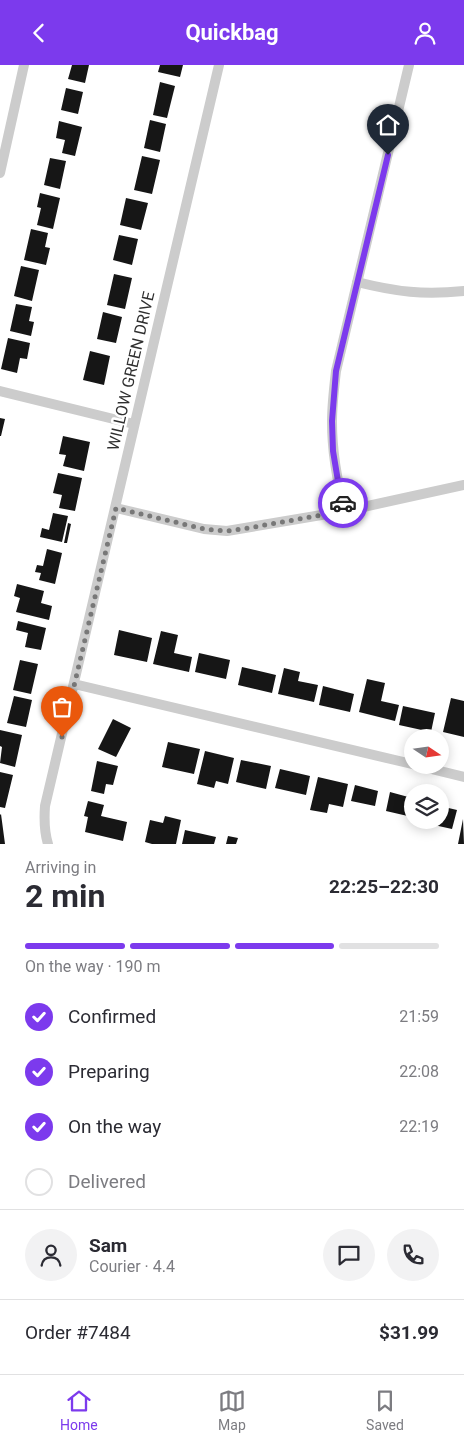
<!DOCTYPE html>
<html lang="en">
<head>
<meta charset="utf-8">
<style>
	body { margin:0; font-family:Roboto,sans-serif; background:#f2f2f3; color:#2b2b33; height:100vh; display:flex; flex-direction:column; font-size:19px; white-space:nowrap }
	* { box-sizing:border-box; margin:0 }
	p { font-size:16px; color:#7c7c81 }
	.icon { flex:none; width:28px; height:28px; fill:none; stroke:currentColor; stroke-width:2; stroke-linecap:round; stroke-linejoin:round }
	.map { position:relative; height:779px; overflow:hidden }
	.side { display:flex; flex-direction:column; background:#fff; flex:1 }
	.side>* { flex:none }
	.needle { width:32px; rotate:103deg }
	.fabs { position:absolute; left:404px; top:664px; display:grid; gap:10px }
	.fabs a { display:grid; place-items:center; width:45px; height:45px; border-radius:50%; background:#fff; box-shadow:0 2px 12px #0003; font-size:25px }
	.pin { position:absolute; display:grid; place-items:center; width:42px; height:42px; color:#fff; margin:-51px -21px; border-radius:50% 50% 50% 0; rotate:-45deg; box-shadow:0 0 5px #0007 }
	.pin .icon { rotate:45deg }
	.courier { position:absolute; display:grid; place-items:center; width:50px; height:50px; margin:-25px; border:4px solid #7c3aed; border-radius:50%; background:#fff; color:#222; box-shadow:0 1px 6px #0007 }
	.summary em { font-style:normal; font-weight:700 }
	.summary div { display:flex; flex-direction:column-reverse }
	.summary { display:flex; align-items:center; justify-content:space-between; height:85px; padding:0 25px }
	h1 { font-size:32px; font-weight:700; line-height:38px }
	.bar { display:grid; grid-template-columns:repeat(4,1fr); gap:8px 5px; align-content:center; height:60px; padding:0 25px }
	.bar i { height:6px; border-radius:4px; background:#e1e1e2 }
	.bar .active { background:#7c3aed }
	.bar p { grid-column:span 4 }
	.line { display:flex; align-items:center; gap:12px; padding:0 25px; border-top:1px solid #e1e1e2 }
	.line div { flex:1 }
	.round { display:grid; place-items:center; flex:none; width:52px; height:52px; border-radius:26px; background:#f2f2f3 }
	ol { padding:0 25px; list-style:none }
	li { display:flex; align-items:center; gap:15px; height:55px }
	li p { margin-inline-start:auto }
	li .icon { padding:5px; border-radius:50%; background:#7c3aed; color:#fff; stroke-width:4 }
	li:last-child { color:#7c7c81 }
	li i { width:28px; height:28px; border:2px solid #e1e1e2; border-radius:50% }
	header { display:flex; justify-content:space-between; align-items:center; height:65px; padding:0 25px; background:#7c3aed; color:#fff; font-size:22px; font-weight:700 }
	.menu { display:flex; justify-content:space-around; align-items:center; height:70px; border-top:1px solid #e1e1e2; background:#fff; font-size:14px; color:#7c7c81 }
	.menu a { display:grid; justify-items:center; gap:2px }
	.menu .active { color:#7c3aed }
	.map>svg:first-child { display:block }
</style>
</head>
<body>
<header><svg class="icon" aria-label="back" viewBox="0 0 24 24"><path d="M15 5l-7 7 7 7"/></svg>Quickbag<svg class="icon" aria-label="person" viewBox="0 0 24 24"><circle cx="12" cy="8" r="4"/><path d="M4 21q1-7 8-7t8 7"/></svg></header>
<div class="map">
<svg width="464" height="779" viewBox="0 0 464 779">
	<rect width="100%" height="100%" fill="#fff"/>
	<path fill="#161616" d="M72 0H89L85 18 68 14Z
		M160 0H183L180 12 158 7Z
		M160 17 175 21 167 53 153 50Z
		M66 23 83 27 78 49 61 45Z
		M150 55 166 59 160 87 144 83Z
		M59 56 82 62 75 91 62 88 65 75 56 73Z
		M142 91 160 95 152 129 134 125Z
		M50 93 66 96 60 124 44 120Z
		M40 128 60 133 53 164 37 160 41 143 37 142Z
		M126 133 148 138 141 165 120 160Z
		M31 164 48 168 45 182 50 183 46 200 24 195Z
		M119 170 138 174 132 200 113 195Z
		M21 201 39 205 32 236 14 231Z
		M114 209 132 213 125 244 107 240Z
		M16 239 32 242 29 256 34 257 31 271 10 266Z
		M103 247 122 252 116 278 97 274Z
		M8 273 30 278 27 294 20 293 17 308 1 304Z
		M90 286 110 291 104 320 83 315Z
		M0 353 5 354 1 371H0Z
		M63 371 90 377 84 406 63 401 66 390 59 389Z
		M58 408 82 413 75 446 59 443 62 430 53 428Z
		M53 448 68 451 62 477 40 472 42 463 49 465Z
		M68 458 71 459 67 478H64Z
		M47 484 62 488 55 519 39 515 41 508 35 507 37 500 43 501Z
		M17 519 44 526 41 538 52 541 49 555 16 547 20 533 14 531Z
		M18 556 46 563 41 585 25 582 28 568 16 565Z
		M119 565 152 573 147 597 114 590Z
		M161 566 178 570 174 588 192 592 189 607 153 599Z
		M199 588 230 595 226 614 195 607Z
		M20 595 38 599 31 629 13 625Z
		M242 602 276 610 272 628 238 620Z
		M284 603 300 607 298 616 318 620 314 637 278 629Z
		M367 614 385 618 381 636 399 640 395 656 359 647Z
		M323 621 354 629 350 647 319 640Z
		M14 631 32 635 26 662 7 658Z
		M451 633 464 636V672L443 667Z
		M403 641 435 648 431 667 399 660Z
		M113 654 131 663 116 692 98 684Z
		M0 665 22 670 15 702 0 698 2 682 0 681Z
		M168 677 200 684 194 709 162 702Z
		M205 686 234 693 228 719 216 716 214 723 197 719Z
		M241 695 271 701 266 724 236 717Z
		M97 696 118 701 113 720 106 719 104 729 91 726Z
		M280 704 310 711 306 730 275 723Z
		M0 707 13 710 5 743 0 742Z
		M318 712 348 719 343 742 329 739 327 748 310 745Z
		M355 720 378 726 375 741 351 736Z
		M390 727 412 733V752L386 746Z
		M88 736 104 740 101 751 127 757 123 776 85 767 88 752 84 751Z
		M440 741 457 745 452 764 425 758V755H440Z
		M1 749 5 779H0V750Z
		M165 751 181 755 176 779H152L145 777 150 755 163 758Z
		M463 754 464 779H458Z
		M185 765 216 772 214 779H182Z
		M228 771 238 773 236 779H226Z"/>
	<g fill="none" stroke-linecap="round" stroke-linejoin="round">
		<path stroke="#ccc" stroke-width="10" d="M0 108 24 0
			M357 217C397 227 423 230 464 226
			M0 326 134 359
			M116 443 204 464 227 466 345 446 464 420
			M345 446C337 416 332 387 332 357 332 340 334 323 336 306L409 0
			M74 619 412 699
			M415 700 464 712
			M48 779C44 766 44 755 45 741L219 0"/>
	</g>
	<g fill="none" stroke-linecap="round" stroke-linejoin="round">
		<path stroke="#787878" stroke-width="5" stroke-dasharray="0 9" d="M62 672 116 443 204 464 227 466 248 463 345 446 343 438"/>
		<path stroke="#7c3aed" stroke-width="6" d="M343 438 338 416 333 386 332 356 336 306 388 90"/>
	</g>
	<g text-anchor="middle" dominant-baseline="central" stroke-width="5" stroke-linejoin="round" paint-order="stroke">
		<g font-size="16" fill="#2f2f2f" stroke="#fff">
			<text transform="translate(131 306) rotate(-77)">WILLOW GREEN DRIVE</text>
		</g>
	</g>
</svg>
<div class="fabs">
<a><svg class="needle" viewBox="-14 -14 28 28"><path d="M0-13l5 13h-10z" fill="#e53935"/><path d="M0 13l5-13h-10z" fill="#7c7c81"/></svg></a>
<a><svg class="icon" aria-label="layers" viewBox="0 0 24 24"><path d="M12 4l9 5-9 5-9-5zM3 14l9 5 9-5"/></svg></a>
</div>
<div class="pin" style="left:62px;top:672px;background:#ea580c"><svg class="icon" aria-label="bag" viewBox="0 0 24 24"><path d="M5 8h14l-1 12H6zM9 8a3 3 0 0 1 6 0"/></svg></div>
<div class="pin" style="left:388px;top:90px;background:#1f2937"><svg class="icon" aria-label="home" viewBox="0 0 24 24"><path d="M3 11l9-7 9 7M6 9v11h12V9"/></svg></div>
<div class="courier" style="left:343px;top:438px"><svg class="icon" aria-label="car" viewBox="0 0 24 24"><path d="M5 17H2v-5l4-1 3-4h7l3 4 3 1v5h-3M9 17h6M6 11h13"/><circle cx="7" cy="17" r="2"/><circle cx="17" cy="17" r="2"/></svg></div>
</div>
<section class="side">
<div class="summary"><div><h1>2 min</h1><p>Arriving in</p></div><em>22:25–22:30</em></div>
<div class="bar"><i class="active"></i><i class="active"></i><i class="active"></i><i></i><p>On the way · 190 m</p></div>
<ol>
<li><svg class="icon" aria-label="check" viewBox="0 0 24 24"><path d="M5 12l5 5 9-10"/></svg>Confirmed<p>21:59</p></li>
<li><svg class="icon" aria-label="check" viewBox="0 0 24 24"><path d="M5 12l5 5 9-10"/></svg>Preparing<p>22:08</p></li>
<li><svg class="icon" aria-label="check" viewBox="0 0 24 24"><path d="M5 12l5 5 9-10"/></svg>On the way<p>22:19</p></li>
<li><i></i>Delivered</li>
</ol>
<div class="line" style="height:90px"><a class="round"><svg class="icon" aria-label="person" viewBox="0 0 24 24"><circle cx="12" cy="8" r="4"/><path d="M4 21q1-7 8-7t8 7"/></svg></a><div><b>Sam</b><p>Courier · 4.4</p></div><a class="round"><svg class="icon" aria-label="chat" viewBox="0 0 24 24"><path d="M4 5h16v11H9l-5 4z"/></svg></a><a class="round"><svg class="icon" aria-label="phone" viewBox="0 0 24 24"><path d="M5 4h4l2 5-3 2q2 4 5 5l2-3 5 2v4C11 20 4 13 5 4z"/></svg></a></div>
<div class="line" style="height:65px"><div>Order #7484</div><b>$31.99</b></div>
</section>
<nav class="menu">
<a class="active"><svg class="icon" aria-label="home" viewBox="0 0 24 24"><path d="M3 11l9-7 9 7M6 9v11h12V9"/></svg>Home</a>
<a><svg class="icon" aria-label="map" viewBox="0 0 24 24"><path d="M3 6l6-2 6 2 6-2v14l-6 2-6-2-6 2zM9 4v14M15 6v14"/></svg>Map</a>
<a><svg class="icon" aria-label="saved" viewBox="0 0 24 24"><path d="M7 4h10v16l-5-4-5 4z"/></svg>Saved</a>
</nav>
</body>
</html>
